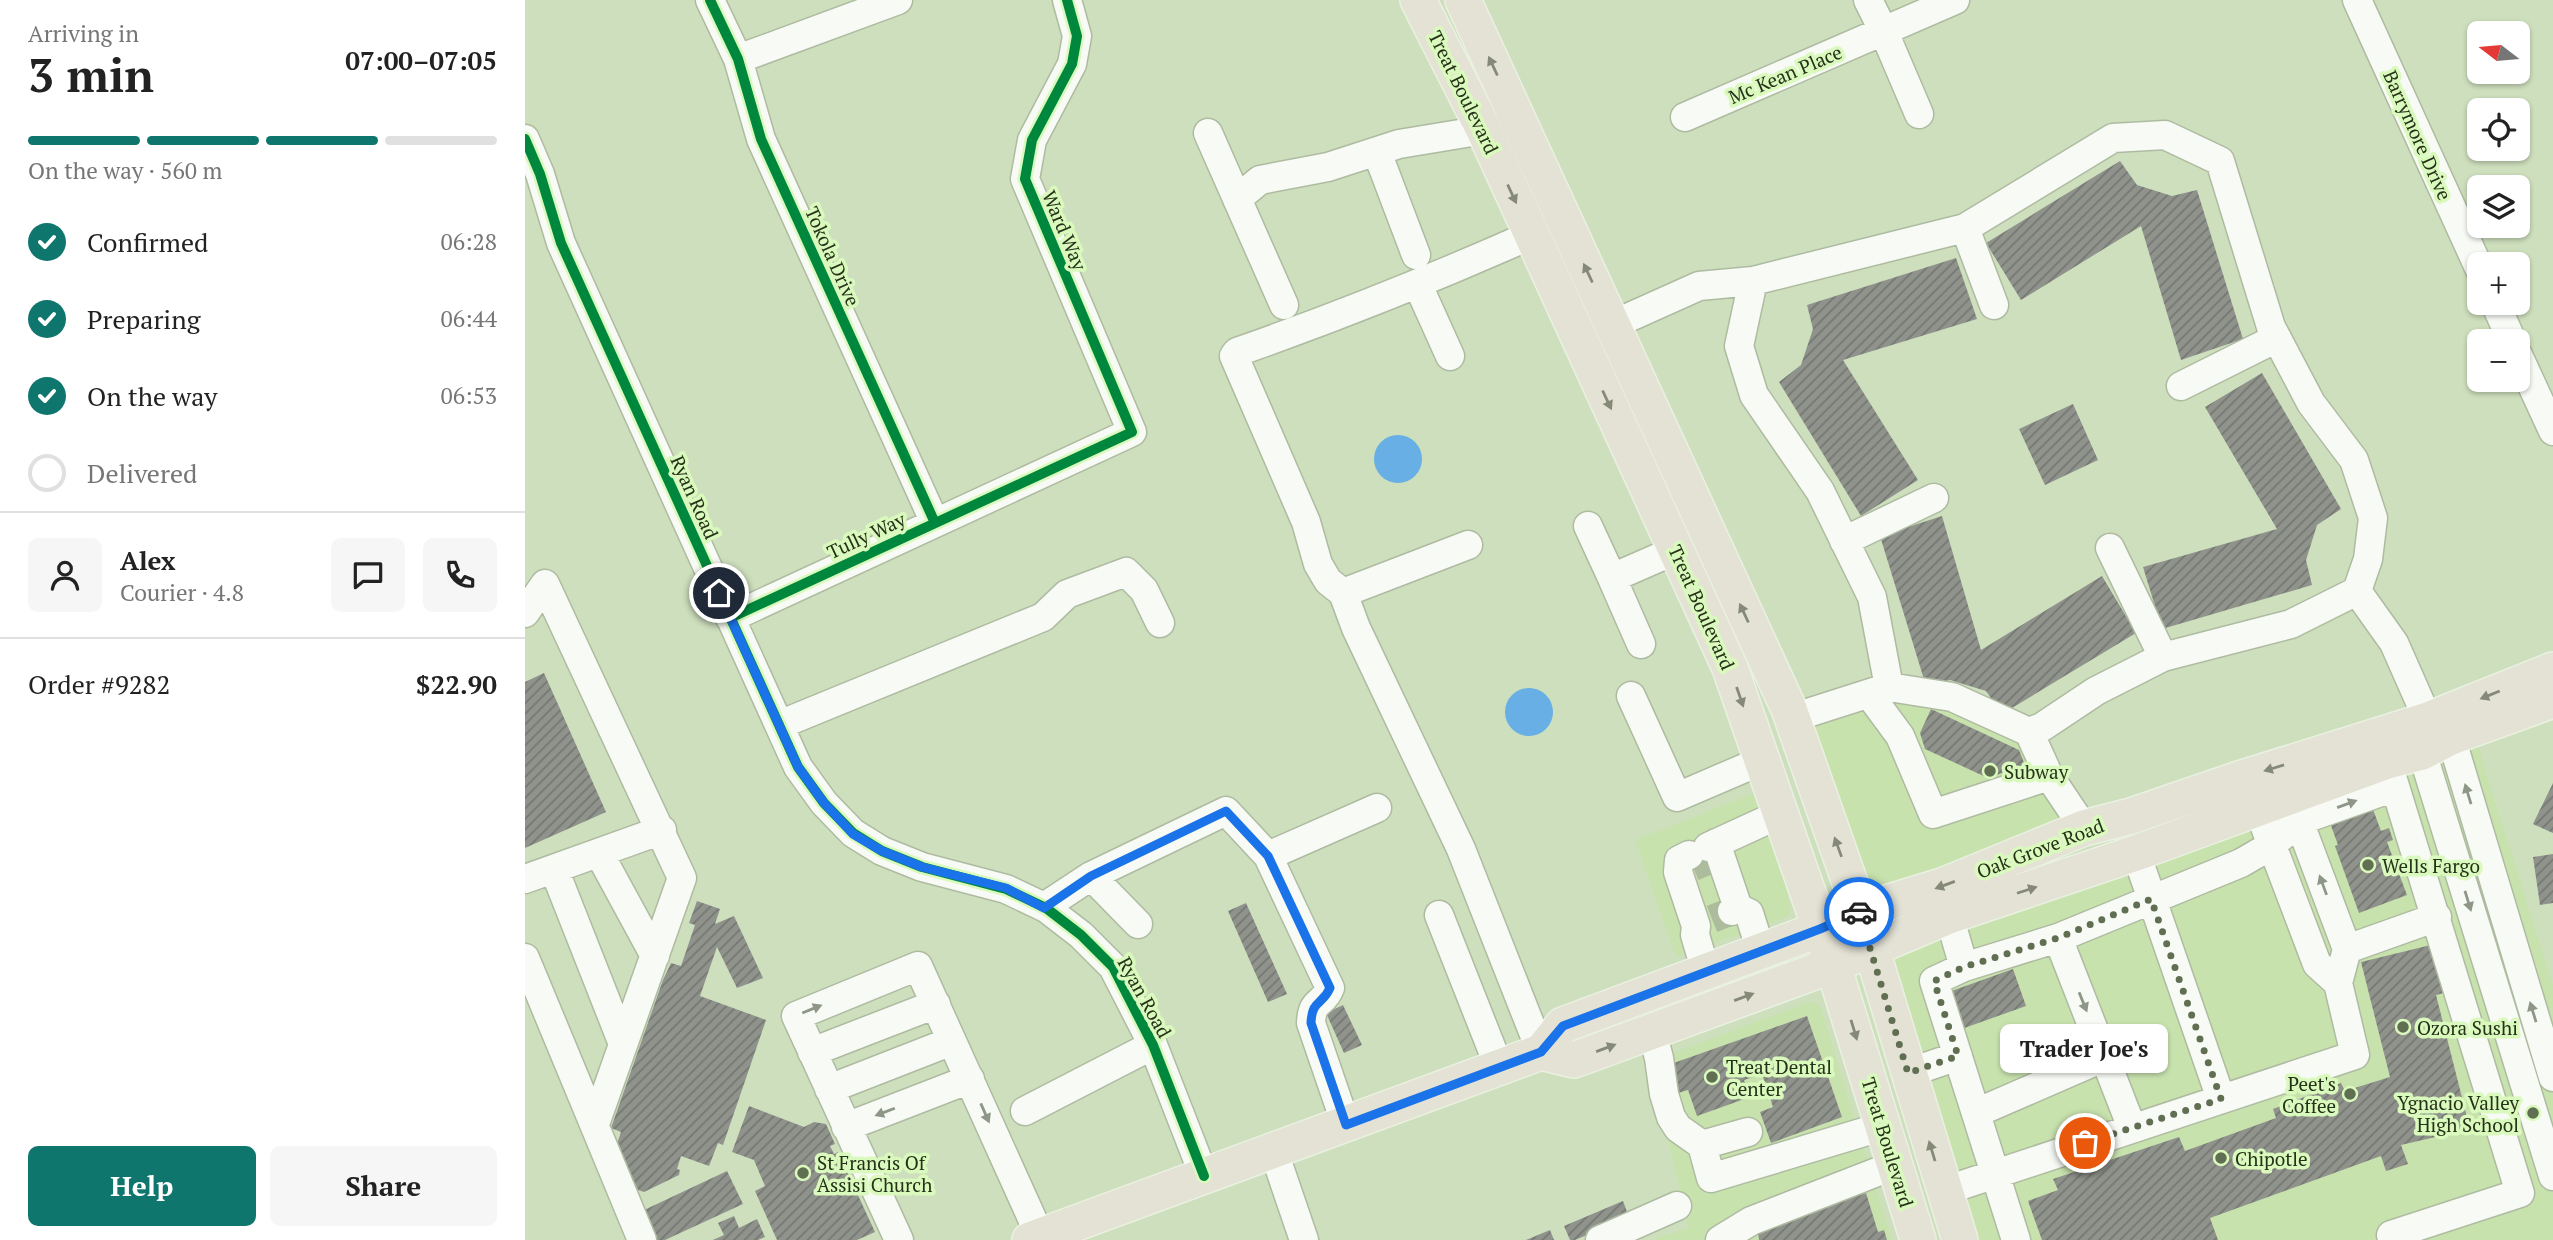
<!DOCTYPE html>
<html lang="en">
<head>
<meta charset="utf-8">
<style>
	body { margin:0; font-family:"PT Serif",serif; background:#f6f6f6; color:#222; height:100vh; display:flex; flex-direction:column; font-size:26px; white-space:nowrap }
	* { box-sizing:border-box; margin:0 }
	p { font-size:23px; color:#767676 }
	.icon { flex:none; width:38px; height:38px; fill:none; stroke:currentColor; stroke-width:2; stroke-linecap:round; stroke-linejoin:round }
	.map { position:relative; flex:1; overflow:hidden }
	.panel { display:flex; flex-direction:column; background:#fff; width:525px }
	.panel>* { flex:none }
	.needle { width:46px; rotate:286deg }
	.controls { position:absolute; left:1942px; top:21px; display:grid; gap:14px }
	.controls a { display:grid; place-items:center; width:63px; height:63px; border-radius:10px; background:#fff; box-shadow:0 2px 5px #0004; font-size:35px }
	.pin { position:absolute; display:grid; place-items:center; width:60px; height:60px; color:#fff; margin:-30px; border:4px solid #fff; border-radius:50%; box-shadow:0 2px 7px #0007 }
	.courier { position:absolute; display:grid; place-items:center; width:70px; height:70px; margin:-35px; border:5px solid #1a73e8; border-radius:50%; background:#fff; color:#222; box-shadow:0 2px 9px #0007 }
	.bubble { position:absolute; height:49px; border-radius:10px; background:#fff; box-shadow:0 2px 5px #0004; font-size:23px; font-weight:800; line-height:49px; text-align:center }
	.overview em { font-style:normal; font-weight:800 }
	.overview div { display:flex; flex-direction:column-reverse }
	.overview { display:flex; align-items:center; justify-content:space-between; height:119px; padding:0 28px }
	h1 { font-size:46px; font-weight:800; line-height:52px }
	.bar { display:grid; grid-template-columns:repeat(4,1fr); gap:10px 7px; align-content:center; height:84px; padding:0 28px }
	.bar i { height:9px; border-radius:5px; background:#e0e0e0 }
	.bar .on { background:#0f766e }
	.bar p { grid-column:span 4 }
	.line { display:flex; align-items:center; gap:18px; padding:0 28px; border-top:2px solid #e0e0e0 }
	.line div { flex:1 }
	.round { display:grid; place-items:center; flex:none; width:74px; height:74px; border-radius:10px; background:#f6f6f6 }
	ol { padding:0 28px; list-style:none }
	li { display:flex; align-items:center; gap:21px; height:77px }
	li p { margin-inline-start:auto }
	li .icon { padding:7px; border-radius:50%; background:#0f766e; color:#fff; stroke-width:4 }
	li:last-child { color:#767676 }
	li i { width:38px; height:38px; border:4px solid #e0e0e0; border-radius:50% }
	.primary-button { display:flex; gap:14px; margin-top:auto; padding:14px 28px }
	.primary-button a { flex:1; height:80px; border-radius:10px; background:#0f766e; color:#fff; font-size:28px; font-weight:800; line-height:80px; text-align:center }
	.primary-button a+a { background:#f6f6f6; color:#222 }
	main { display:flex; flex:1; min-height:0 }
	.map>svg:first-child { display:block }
</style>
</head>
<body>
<main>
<section class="panel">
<div class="overview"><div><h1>3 min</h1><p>Arriving in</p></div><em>07:00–07:05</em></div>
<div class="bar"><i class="on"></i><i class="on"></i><i class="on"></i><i></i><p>On the way · 560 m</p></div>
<ol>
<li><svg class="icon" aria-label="check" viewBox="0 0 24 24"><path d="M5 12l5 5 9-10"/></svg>Confirmed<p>06:28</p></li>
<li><svg class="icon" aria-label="check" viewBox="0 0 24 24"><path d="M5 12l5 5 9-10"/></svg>Preparing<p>06:44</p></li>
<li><svg class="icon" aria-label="check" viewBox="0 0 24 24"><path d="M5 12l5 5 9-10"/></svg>On the way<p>06:53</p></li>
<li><i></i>Delivered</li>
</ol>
<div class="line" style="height:126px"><a class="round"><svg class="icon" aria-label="person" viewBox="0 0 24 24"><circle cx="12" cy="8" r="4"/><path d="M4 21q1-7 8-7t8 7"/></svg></a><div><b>Alex</b><p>Courier · 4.8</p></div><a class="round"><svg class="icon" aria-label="chat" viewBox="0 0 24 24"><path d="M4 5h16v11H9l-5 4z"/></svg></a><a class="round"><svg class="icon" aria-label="phone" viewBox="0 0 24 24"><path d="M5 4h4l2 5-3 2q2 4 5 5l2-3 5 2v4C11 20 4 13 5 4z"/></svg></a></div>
<div class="line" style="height:91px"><div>Order #9282</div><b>$22.90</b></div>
<div class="primary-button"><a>Help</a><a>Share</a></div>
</section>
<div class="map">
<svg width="2028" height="1240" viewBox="0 0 2028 1240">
	<defs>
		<pattern id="building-hatch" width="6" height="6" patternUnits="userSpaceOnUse" patternTransform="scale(1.75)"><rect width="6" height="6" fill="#90928c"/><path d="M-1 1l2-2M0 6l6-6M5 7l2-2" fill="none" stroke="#757872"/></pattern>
	</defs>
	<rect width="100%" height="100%" fill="#cedfbd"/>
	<path fill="#c8e2ae" d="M1364 687 1489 727 1559 828 1335 911 1267 718Z
		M1948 730 2028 985V1240H1435L1346 948Z
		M1245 787 1255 814 1265 913 1262 917 1151 957 1110 840Z
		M1289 1002 1295 1006 1367 1240H1131V1238L1164 1228 1124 1062 1281 1003Z"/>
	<path fill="#67afe4" d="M849 459a24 24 0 1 1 48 0a24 24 0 1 1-48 0Z
		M980 712a24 24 0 1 1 48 0a24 24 0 1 1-48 0Z"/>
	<path fill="url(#building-hatch)" d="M1595 161 1612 185 1647 196 1672 190 1718 339 1656 360 1616 226 1496 300 1461 243Z
		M1431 258 1452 319 1318 360 1393 480 1336 516 1254 382 1276 365 1288 329 1282 305Z
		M1737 373 1816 509 1792 525 1781 560 1787 585 1637 629 1618 567 1752 529 1680 407Z
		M1548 404 1573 460 1520 485 1494 429Z
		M1417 516 1456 650 1577 576 1611 633 1477 714 1461 691 1425 680 1401 686 1355 536Z
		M19 673 81 812 0 848V682Z
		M1406 709 1494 750 1500 765 1463 778 1400 749 1395 733Z
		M2028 783V833L2008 824Z
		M1846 804 1856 831 1864 828 1868 840 1862 842 1882 895 1834 913 1810 846 1813 845 1804 820Z
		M2028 854V903L2015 905 2008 857Z
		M172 901 195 909 190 924 209 916 238 978 212 988 192 947 175 996 241 1020 198 1145 193 1143 184 1166 156 1156 152 1169 155 1170 154 1175 119 1192 113 1190 92 1144 96 1132 86 1128 138 980 146 963 156 966 170 925 164 923Z
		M721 903 762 994 743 1002 703 911Z
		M1914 943 1927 991 1911 995 1945 1129 1876 1145 1883 1164 1861 1171 1856 1156 1685 1218 1693 1240H1517L1503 1201 1533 1190 1528 1179 1654 1137 1660 1151 1751 1118 1748 1109 1816 1083 1820 1091 1865 1077 1836 962Z
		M1488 969 1501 1006 1431 1031 1418 994Z
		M818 1005 837 1045 819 1053 801 1013Z
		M1282 1016 1317 1117 1246 1143 1235 1112 1248 1107 1237 1074 1219 1080 1225 1097 1172 1116 1163 1090 1153 1093 1143 1065Z
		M224 1106 279 1127 289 1122 301 1124 310 1144 305 1146 309 1154 313 1152 350 1232 332 1240H252L230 1191 240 1186 229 1160 207 1152Z
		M202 1171 218 1204 140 1240H130L117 1211Z
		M1341 1193 1353 1232 1359 1230 1362 1240H1234L1232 1226Z
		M1098 1201 1104 1217 1050 1240H1045L1039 1226Z
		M209 1216 214 1228 232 1219 240 1237 233 1240H188L199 1235 193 1223Z
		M1025 1230 1029 1240H1001Z"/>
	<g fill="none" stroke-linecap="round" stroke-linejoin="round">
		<path stroke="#acbc9c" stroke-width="28" stroke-dasharray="28 14" stroke-linecap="butt" d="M1168 867 1187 859
			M1187 919 1207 911"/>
		<g stroke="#aebba1" stroke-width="31">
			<path id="minor" d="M185 0 213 59 236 139 410 523
				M1343 0 1359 32 1394 114
				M1832 0 1955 270
				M213 59 373 0
				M1160 117 1430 0
				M683 133 759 305
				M0 139 15 174 36 243 273 767 299 803 328 833 357 851 397 867 481 889 521 908 556 935 588 967 628 1045 679 1176
				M852 152 891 255
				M712 199 735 180 803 167 874 144 959 130
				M1440 228 1469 305
				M1228 281 1214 346 1229 395 1295 491 1347 597 1364 687
				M893 285 925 356
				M1970 303 1987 341
				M1087 325 1174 286 1228 281 1440 228 1588 138 1640 135 1695 161 1746 327 1786 403 1829 460 1848 518 1843 559 1832 591 1766 624 1638 657 1571 691 1517 727 1504 732 1427 697 1364 687 1267 718
				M1993 355 2028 431
				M1656 386 1752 338
				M1063 526 1087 578 1151 550
				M1319 541 1409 498
				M943 545 818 593 831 628 936 849 1016 1052
				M1585 548 1638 657
				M1087 578 1116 644
				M1832 591 1869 643 1903 720
				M818 593 803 581 793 564 781 522 709 356 712 352C812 317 909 278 1006 235
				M0 613 20 584 157 878 70 1124
				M205 618 607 432 500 179 507 140 547 64 552 36 542 0
				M1344 694 1375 736 1408 814 1524 776
				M1106 696 1152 797 1236 761
				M254 725 518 617 542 594 601 572 619 590 635 623
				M1504 732 1524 776 1559 828
				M1865 770 1995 1193 1866 1235
				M1740 827 1792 964 1813 983 1822 949 1774 821
				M1191 843 1213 908
				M1183 847 1255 814
				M74 853 130 956
				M1611 853 1696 1099
				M1164 855 1154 860 1153 872 1171 926 1170 935 1181 972
				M29 869 98 1044
				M0 879 137 830
				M519 907 566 876
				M1207 911 1213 908 1224 913 1236 951
				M914 915 974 1067
				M1424 916 1439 967
				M613 924 566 876 701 811 743 856
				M1533 938 1607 1128
				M1822 949 1912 917
				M0 958 117 1240
				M1127 1032 1134 1058 1139 1094 1146 1117 1153 1128 1177 1145
				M287 1052 411 1004
				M1383 1073 1433 1056
				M2028 1077 1926 737 1903 720 1897 752 2028 1176
				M304 1089 427 1041
				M500 1111 628 1045
				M1451 1113 1580 1057
				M821 1125 786 1023C787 998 798 1006 805 988L743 856 852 808
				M321 1127 445 1079
				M1223 1132 1177 1145 1186 1178 1359 1126
				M749 1152 779 1240
				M1419 1191 1830 1055 1813 983
				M374 1240 271 1016 393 966 515 1236
				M1075 1240 1152 1206
				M1195 1240 1226 1221 1370 1165
				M1491 1240 1409 981 1439 967 1533 938 1716 863 1747 845 1774 821 1870 787"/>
		</g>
		<g stroke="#e9f1e1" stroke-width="38">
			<path id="major" d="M893 0 959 130 1205 668 1308 965 1393 1240
				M938 0 1264 709 1335 911 1435 1240
				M1016 1052 1049 1060 1308 965 1424 916 1611 853 1862 761 1897 752 1926 737 2028 700
				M505 1240 1016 1052 1038 1025 1295 929 1335 911 1417 886 1559 828 1606 816 1711 780 1903 720 2028 670"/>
		</g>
		<use href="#minor" stroke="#f8faf5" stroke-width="28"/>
		<use href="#major" stroke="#e4e2d5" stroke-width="35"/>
		<g stroke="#daf9bd" stroke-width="15">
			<path id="cycleway" d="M185 0 213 59 236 139 410 523
				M0 139 15 174 36 243 273 767 299 803 328 833 357 851 397 867 481 889 521 908 556 935 588 967 628 1045 679 1176
				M205 618 607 432 500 179 507 140 547 64 552 36 542 0"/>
		</g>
		<use href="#cycleway" stroke="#00873e" stroke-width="10"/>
	</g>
	<defs><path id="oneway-solid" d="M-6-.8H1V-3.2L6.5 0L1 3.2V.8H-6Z" transform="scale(1.75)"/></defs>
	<g fill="#848a77">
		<use href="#oneway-solid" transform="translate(968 66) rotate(-115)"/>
		<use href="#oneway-solid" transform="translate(987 194) rotate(65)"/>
		<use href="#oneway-solid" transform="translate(1063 273) rotate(-115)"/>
		<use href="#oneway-solid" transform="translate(1082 400) rotate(65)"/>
		<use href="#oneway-solid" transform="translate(1219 613) rotate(-115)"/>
		<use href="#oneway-solid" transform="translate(1965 695) rotate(158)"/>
		<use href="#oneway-solid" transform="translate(1215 697) rotate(71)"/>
		<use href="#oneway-solid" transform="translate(1749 768) rotate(163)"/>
		<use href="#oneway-solid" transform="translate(1313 847) rotate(-110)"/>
		<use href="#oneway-solid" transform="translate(1420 885) rotate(160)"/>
		<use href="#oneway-solid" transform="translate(1502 890) rotate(-18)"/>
		<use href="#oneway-solid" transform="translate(1219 997) rotate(-20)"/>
		<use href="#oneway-solid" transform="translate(1329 1030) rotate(73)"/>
		<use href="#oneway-solid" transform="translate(1081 1048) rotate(-20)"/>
		<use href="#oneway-solid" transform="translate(1407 1151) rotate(-107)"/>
	</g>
	<g fill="#8e9687">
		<use href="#oneway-solid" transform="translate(1943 794) rotate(-107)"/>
		<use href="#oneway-solid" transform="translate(1822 804) rotate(-20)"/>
		<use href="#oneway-solid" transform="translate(1798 885) rotate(-110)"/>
		<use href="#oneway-solid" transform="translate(1943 901) rotate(73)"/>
		<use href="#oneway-solid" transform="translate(1558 1002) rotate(68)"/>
		<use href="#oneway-solid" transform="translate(287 1009) rotate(-22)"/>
		<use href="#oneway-solid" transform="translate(2008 1012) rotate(-107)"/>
		<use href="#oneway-solid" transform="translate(360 1112) rotate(159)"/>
		<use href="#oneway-solid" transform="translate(460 1113) rotate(66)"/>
	</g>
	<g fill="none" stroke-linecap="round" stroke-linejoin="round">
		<path stroke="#606e52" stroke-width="7" stroke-dasharray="0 12.6" d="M1334 912 1383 1073 1433 1056 1409 981 1439 967 1533 938 1626 899 1696 1099 1560 1143"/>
		<path stroke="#1a73e8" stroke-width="9" d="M194 593 273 767 299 803 328 834 357 851 397 867 481 888 519 908 566 876 701 811 743 856 805 988C797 1006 787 999 786 1023L821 1125 1016 1052 1038 1026 1295 929 1334 912"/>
	</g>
	<g fill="#606e52" stroke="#daf9bd" stroke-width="2.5">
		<circle cx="1465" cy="771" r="7"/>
		<circle cx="1843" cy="865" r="7"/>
		<circle cx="1878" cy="1027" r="7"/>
		<circle cx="1187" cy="1077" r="7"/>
		<circle cx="1825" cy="1094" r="7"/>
		<circle cx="2008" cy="1113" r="7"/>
		<circle cx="1696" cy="1158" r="7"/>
		<circle cx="278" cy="1173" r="7"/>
	</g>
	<g text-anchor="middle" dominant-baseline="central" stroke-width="7" stroke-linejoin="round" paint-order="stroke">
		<g font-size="19" fill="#253119" stroke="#daf9bd">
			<text transform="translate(1260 74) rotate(-23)">Mc Kean Place</text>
			<text transform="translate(939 92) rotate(64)">Treat Boulevard</text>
			<text transform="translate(1893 135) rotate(66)">Barrymore Drive</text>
			<text transform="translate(540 230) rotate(67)">Ward Way</text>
			<text transform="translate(308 256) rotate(66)">Tokola Drive</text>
			<text transform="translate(170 497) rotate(66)">Ryan Road</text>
			<text transform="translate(341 535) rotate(-25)">Tully Way</text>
			<text transform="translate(1177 607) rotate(66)">Treat Boulevard</text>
			<text transform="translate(1515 848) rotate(-21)">Oak Grove Road</text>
			<text transform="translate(620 997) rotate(61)">Ryan Road</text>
			<text transform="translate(1363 1142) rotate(73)">Treat Boulevard</text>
		</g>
		<g font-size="19" fill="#253119" stroke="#daf9bd" text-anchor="start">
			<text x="1479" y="771">Subway</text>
			<text x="1857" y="865">Wells Fargo</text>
			<text x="1892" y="1027">Ozora Sushi</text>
			<text x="1201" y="1066">Treat Dental<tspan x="1201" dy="22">Center</tspan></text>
			<text x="1811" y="1083" text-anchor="end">Peet's<tspan x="1811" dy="22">Coffee</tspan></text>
			<text x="1994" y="1102" text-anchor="end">Ygnacio Valley<tspan x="1994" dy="22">High School</tspan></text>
			<text x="1710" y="1158">Chipotle</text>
			<text x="292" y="1162">St Francis Of<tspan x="292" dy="22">Assisi Church</tspan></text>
		</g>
	</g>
</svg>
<div class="controls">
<a><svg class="needle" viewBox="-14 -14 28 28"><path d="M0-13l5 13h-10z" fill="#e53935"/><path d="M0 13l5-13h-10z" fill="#767676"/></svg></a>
<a><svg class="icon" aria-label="locate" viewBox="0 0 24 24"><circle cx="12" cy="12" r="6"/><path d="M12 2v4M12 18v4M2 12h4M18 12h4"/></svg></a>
<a><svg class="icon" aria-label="layers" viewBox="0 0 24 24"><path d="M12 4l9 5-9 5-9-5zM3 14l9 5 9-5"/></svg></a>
<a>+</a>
<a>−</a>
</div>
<div class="pin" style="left:1560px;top:1143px;background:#ea580c"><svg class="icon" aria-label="bag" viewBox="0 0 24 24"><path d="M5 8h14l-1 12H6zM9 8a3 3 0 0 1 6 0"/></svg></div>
<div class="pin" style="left:194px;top:593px;background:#1f2937"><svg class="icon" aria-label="home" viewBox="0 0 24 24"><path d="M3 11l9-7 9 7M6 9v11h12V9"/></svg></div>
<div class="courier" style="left:1334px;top:912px"><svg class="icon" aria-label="car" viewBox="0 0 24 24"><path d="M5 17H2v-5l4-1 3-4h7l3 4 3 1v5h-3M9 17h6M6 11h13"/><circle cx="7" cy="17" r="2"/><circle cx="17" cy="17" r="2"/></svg></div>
<div class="bubble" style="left:1475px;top:1024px;width:168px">Trader Joe's</div>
</div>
</main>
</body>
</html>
